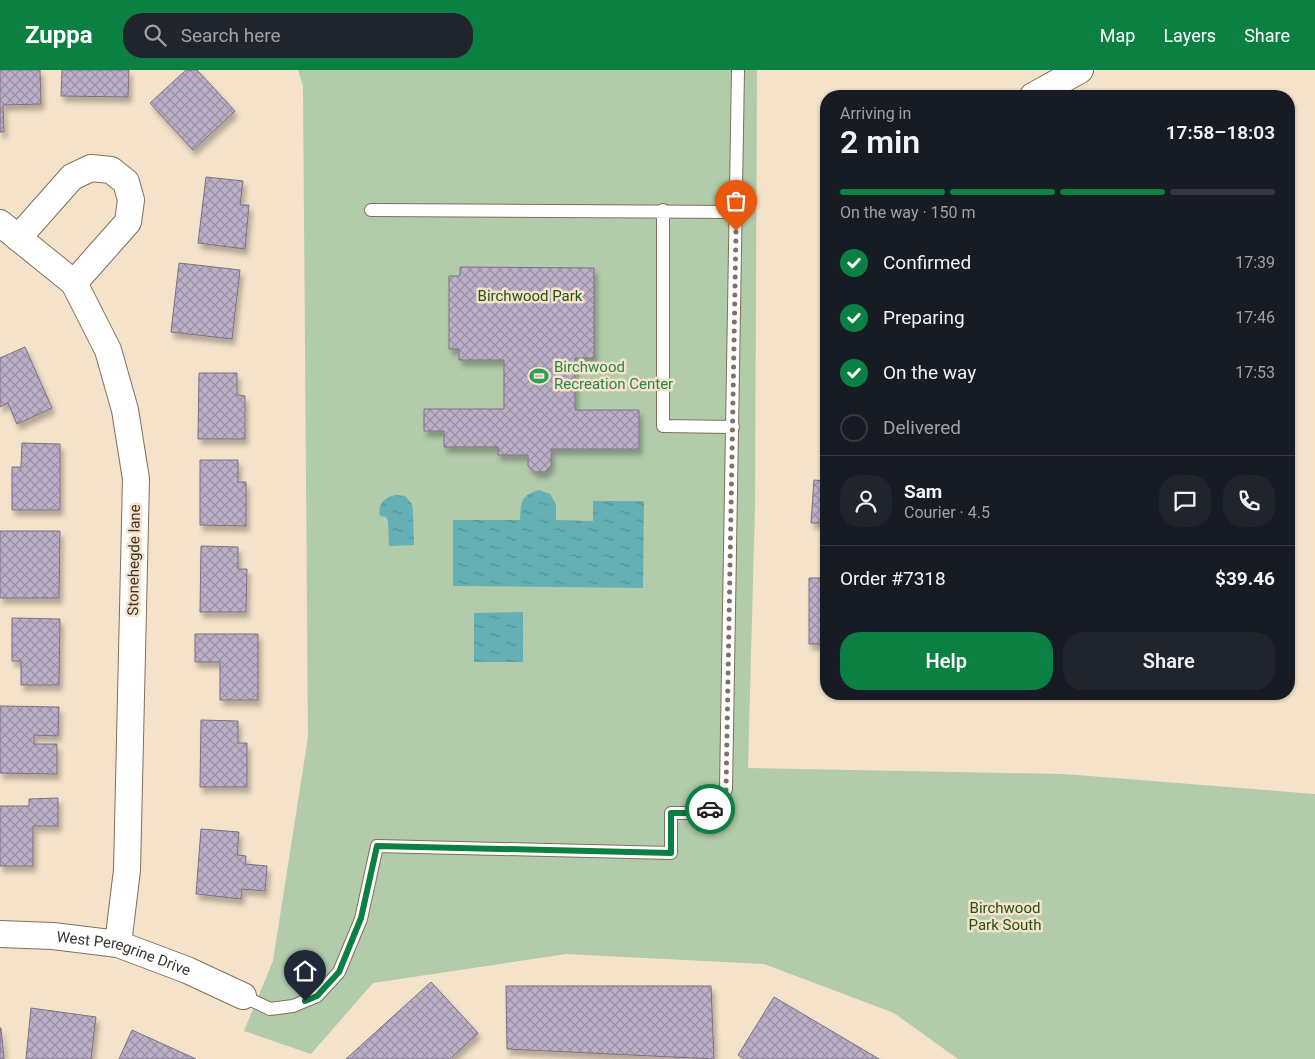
<!DOCTYPE html>
<html lang="en">
<head>
<meta charset="utf-8">
<style>
	body { margin:0; font-family:Roboto,sans-serif; background:#20242c; color:#f1f3f6; height:100vh; display:flex; flex-direction:column; font-size:19px; white-space:nowrap }
	* { box-sizing:border-box; margin:0 }
	p { font-size:16px; color:#9ea1a6 }
	.icon { flex:none; width:28px; height:28px; fill:none; stroke:currentColor; stroke-width:2; stroke-linecap:round; stroke-linejoin:round }
	.map { position:relative; flex:1; overflow:hidden }
	.details { position:absolute; left:820px; top:20px; width:475px; height:610px; display:flex; flex-direction:column; background:#171b24; border-radius:20px; box-shadow:0 1px 4px #0004 }
	.details>* { flex:none }
	.pin { position:absolute; display:grid; place-items:center; width:42px; height:42px; color:#fff; margin:-51px -21px; border-radius:50% 50% 50% 0; rotate:-45deg; box-shadow:0 0 5px #0007 }
	.pin .icon { rotate:45deg }
	.courier { position:absolute; display:grid; place-items:center; width:50px; height:50px; margin:-25px; border:4px solid #0b8043; border-radius:50%; background:#fff; color:#222; box-shadow:0 1px 6px #0007 }
	.summary em { font-style:normal; font-weight:600 }
	.summary div { display:flex; flex-direction:column-reverse }
	.summary { display:flex; align-items:center; justify-content:space-between; height:85px; padding:0 20px }
	h1 { font-size:32px; font-weight:600; line-height:38px }
	.bar { display:grid; grid-template-columns:repeat(4,1fr); gap:8px 5px; align-content:center; height:60px; padding:0 20px }
	.bar i { height:6px; border-radius:4px; background:#363941 }
	.bar .current { background:#0b8043 }
	.bar p { grid-column:span 4 }
	.line { display:flex; align-items:center; gap:12px; padding:0 20px; border-top:1px solid #363941 }
	.line div { flex:1 }
	.round { display:grid; place-items:center; flex:none; width:52px; height:52px; border-radius:20px; background:#20242c }
	ol { padding:0 20px; list-style:none }
	li { display:flex; align-items:center; gap:15px; height:55px }
	li p { margin-inline-start:auto }
	li .icon { padding:5px; border-radius:50%; background:#0b8043; color:#fff; stroke-width:4 }
	li:last-child { color:#9ea1a6 }
	li i { width:28px; height:28px; border:2px solid #363941; border-radius:50% }
	.action { display:flex; gap:10px; margin-top:auto; padding:10px 20px }
	.action a { flex:1; height:58px; border-radius:20px; background:#0b8043; color:#fff; font-size:20px; font-weight:600; line-height:58px; text-align:center }
	.action a+a { background:#20242c; color:#f1f3f6 }
	header { display:flex; align-items:center; gap:30px; box-sizing:border-box; height:70px; padding:0 25px; background:#0b8043; color:#fff }
	header strong { font-size:24px }
	nav { display:flex; gap:28px; margin-inline-start:auto; font-size:18px }
	.search { width:350px; height:45px; background:#20242c; display:flex; align-items:center; gap:12px; box-sizing:border-box; padding:0 18px; border-radius:20px; color:#9ea1a6; font-size:19px }
	.map>svg:first-child { display:block }
</style>
</head>
<body>
<header>
<strong>Zuppa</strong>
<div class="search"><svg class="icon" aria-label="search" viewBox="0 0 24 24"><circle cx="10" cy="10" r="6"/><path d="M15 15l6 6"/></svg>Search here</div>
<nav><a>Map</a><a>Layers</a><a>Share</a></nav>
</header>
<div class="map">
<svg width="1315" height="989" viewBox="0 0 1315 989">
	<defs>
		<pattern id="water-ripples" width="26" height="14" patternUnits="userSpaceOnUse" patternTransform="scale(1.25)"><rect width="26" height="14" fill="#64b0b5"/><path d="M2 4q2-2 4 0t4 0M15 11q2-2 4 0t4 0" fill="none" stroke="#549093"/></pattern>
		<pattern id="building-cross-hatch" width="8" height="8" patternUnits="userSpaceOnUse" patternTransform="scale(1.25)"><rect width="8" height="8" fill="#bbaec7"/><path d="M0 0l8 8M0 8l8-8" fill="none" stroke="#998ea2"/></pattern>
		<filter id="shadow"><feDropShadow dx="3" dy="5.5" stdDeviation="2.5" flood-color="#0004"/></filter>
	</defs>
	<rect width="100%" height="100%" fill="#f4e2ca"/>
	<path fill="#b2cbab" d="M298 0H757L755 436 748 698 1064 704 1315 724V989H958L894 943 764 894 566 884 373 913 311 984 244 961 273 891 308 667 303 16Z"/>
	<path fill="url(#water-ripples)" d="M539 420 550 424 556 434V450L593 451V431H644L643 518 453 516V450H520C521 432 520 426 539 420Z
		M396 425 405 426 412 434 413 441 414 475 389 476 388 451 386 447 380 446C377 434 385 427 396 425Z
		M523 542V592H474V543Z"/>
	<path fill="url(#building-cross-hatch)" stroke="#7c7086" filter="url(#shadow)" d="M0 0H40L41 34 3 35 4 62H0Z
		M62 0H129L128 27 61 26Z
		M186 0H197L235 41 193 80 150 33Z
		M823 64H826V91H823Z
		M206 107 243 111 240 135H249L245 179 198 173Z
		M179 193 240 200 232 269 171 262Z
		M460 197 594 198V288H575V340H639V379H551V396L545 402H535L528 396V385H498V377H444V361H424V339H504V290H459V279H449V206H460Z
		M25 277 52 338 17 354 8 333 0 337V288Z
		M199 303H237V325L245 326V369H198Z
		M22 373 60 374V440H12V397H21Z
		M200 390H238V412H246V456L200 455Z
		M814 410 826 411V453H811Z
		M0 461H60L59 528H0Z
		M201 476 238 477V499H247L246 542H200Z
		M809 508H826V574H809Z
		M12 548 60 549 59 615H21V591H12Z
		M195 564H258V630H220V592H195Z
		M0 636 59 637 58 666 34 665V674H57V704L0 703Z
		M201 650 238 651V673H247V717H200Z
		M58 728V756H33V796H0V736H29V729Z
		M201 759 239 762 237 785 246 786 245 794 267 796 265 821 242 819 241 829 196 824Z
		M431 912 478 963 450 989H346Z
		M506 916H711L714 989 507 979Z
		M774 927 879 989H744L738 985Z
		M31 938 96 947 91 989H26Z
		M0 958H1L4 989H0Z
		M132 960 196 989H119Z"/>
	<g fill="none" stroke-linecap="round" stroke-linejoin="round">
		<g stroke="#80705a" stroke-width="14">
			<path id="service" d="M371 140 736 142
				M663 140V356L733 357
				M243 926 270 939 293 936 317 926 339 902 361 849 377 776 671 783V743H701L719 736 726 719 738 0"/>
		</g>
		<g stroke="#80705a" stroke-width="28">
			<g id="minor">
				<path d="M1033 26 1080 0"/>
				<path d="M0 153 74 213 108 280 125 340 136 409 127 800 118 874"/>
				<path d="M18 168 72 107 91 98 111 100 126 112 131 130 128 152 74 213"/>
				<path id="s1" d="M0 864 53 866 118 874 187 900 243 926"/>
			</g>
		</g>
		<use href="#service" stroke="#fff" stroke-width="12"/>
		<use href="#minor" stroke="#fff" stroke-width="26"/>
	</g>
	<g fill="none" stroke-linecap="round" stroke-linejoin="round">
		<path stroke="#7d7263" stroke-width="5" stroke-dasharray="0 9" d="M710 739 719 736 726 720 736 161"/>
		<path stroke="#0b8043" stroke-width="6" d="M305 931 317 926 339 902 361 848 377 776 671 783V743H701L710 739"/>
	</g>
	<defs>
		<g id="stadium-bare" transform="scale(1.5)"><path d="M0-5a6.5 5 0 1 0 0 10a6.5 5 0 1 0 0-10ZM-3.5-1.8h7v3.6h-7Z" fill="#2e9e5b" stroke="#f4e2ca" stroke-width="2.5" paint-order="stroke"/></g>
	</defs>
	<g fill-rule="evenodd">
		<use href="#stadium-bare" x="539" y="306"/>
	</g>
	<g text-anchor="middle" dominant-baseline="central" stroke-width="5" stroke-linejoin="round" paint-order="stroke">
		<g font-size="15" fill="#245213" stroke="#f4e2ca">
			<text x="530" y="226">Birchwood Park</text>
			<text x="1005" y="838">Birchwood<tspan x="1005" dy="17">Park South</tspan></text>
		</g>
		<g font-size="15" fill="#27864d" stroke="#f4e2ca" text-anchor="start">
			<text x="554" y="297">Birchwood<tspan x="554" dy="17">Recreation Center</tspan></text>
		</g>
		<g font-size="15" fill="#3d362c" stroke="#f4e2ca">
			<text transform="translate(134 490) rotate(-89)">Stonehegde lane</text>
			<text stroke="none"><textPath href="#s1" startOffset="126">West Peregrine Drive</textPath></text>
		</g>
	</g>
</svg>
<div class="pin" style="left:736px;top:161px;background:#ea580c"><svg class="icon" aria-label="bag" viewBox="0 0 24 24"><path d="M5 8h14l-1 12H6zM9 8a3 3 0 0 1 6 0"/></svg></div>
<div class="pin" style="left:305px;top:931px;background:#1f2937"><svg class="icon" aria-label="home" viewBox="0 0 24 24"><path d="M3 11l9-7 9 7M6 9v11h12V9"/></svg></div>
<div class="courier" style="left:710px;top:739px"><svg class="icon" aria-label="car" viewBox="0 0 24 24"><path d="M5 17H2v-5l4-1 3-4h7l3 4 3 1v5h-3M9 17h6M6 11h13"/><circle cx="7" cy="17" r="2"/><circle cx="17" cy="17" r="2"/></svg></div>
<section class="details">
<div class="summary"><div><h1>2 min</h1><p>Arriving in</p></div><em>17:58–18:03</em></div>
<div class="bar"><i class="current"></i><i class="current"></i><i class="current"></i><i></i><p>On the way · 150 m</p></div>
<ol>
<li><svg class="icon" aria-label="check" viewBox="0 0 24 24"><path d="M5 12l5 5 9-10"/></svg>Confirmed<p>17:39</p></li>
<li><svg class="icon" aria-label="check" viewBox="0 0 24 24"><path d="M5 12l5 5 9-10"/></svg>Preparing<p>17:46</p></li>
<li><svg class="icon" aria-label="check" viewBox="0 0 24 24"><path d="M5 12l5 5 9-10"/></svg>On the way<p>17:53</p></li>
<li><i></i>Delivered</li>
</ol>
<div class="line" style="height:90px"><a class="round"><svg class="icon" aria-label="person" viewBox="0 0 24 24"><circle cx="12" cy="8" r="4"/><path d="M4 21q1-7 8-7t8 7"/></svg></a><div><b>Sam</b><p>Courier · 4.5</p></div><a class="round"><svg class="icon" aria-label="chat" viewBox="0 0 24 24"><path d="M4 5h16v11H9l-5 4z"/></svg></a><a class="round"><svg class="icon" aria-label="phone" viewBox="0 0 24 24"><path d="M5 4h4l2 5-3 2q2 4 5 5l2-3 5 2v4C11 20 4 13 5 4z"/></svg></a></div>
<div class="line" style="height:65px"><div>Order #7318</div><b>$39.46</b></div>
<div class="action"><a>Help</a><a>Share</a></div>
</section>
</div>
</body>
</html>
